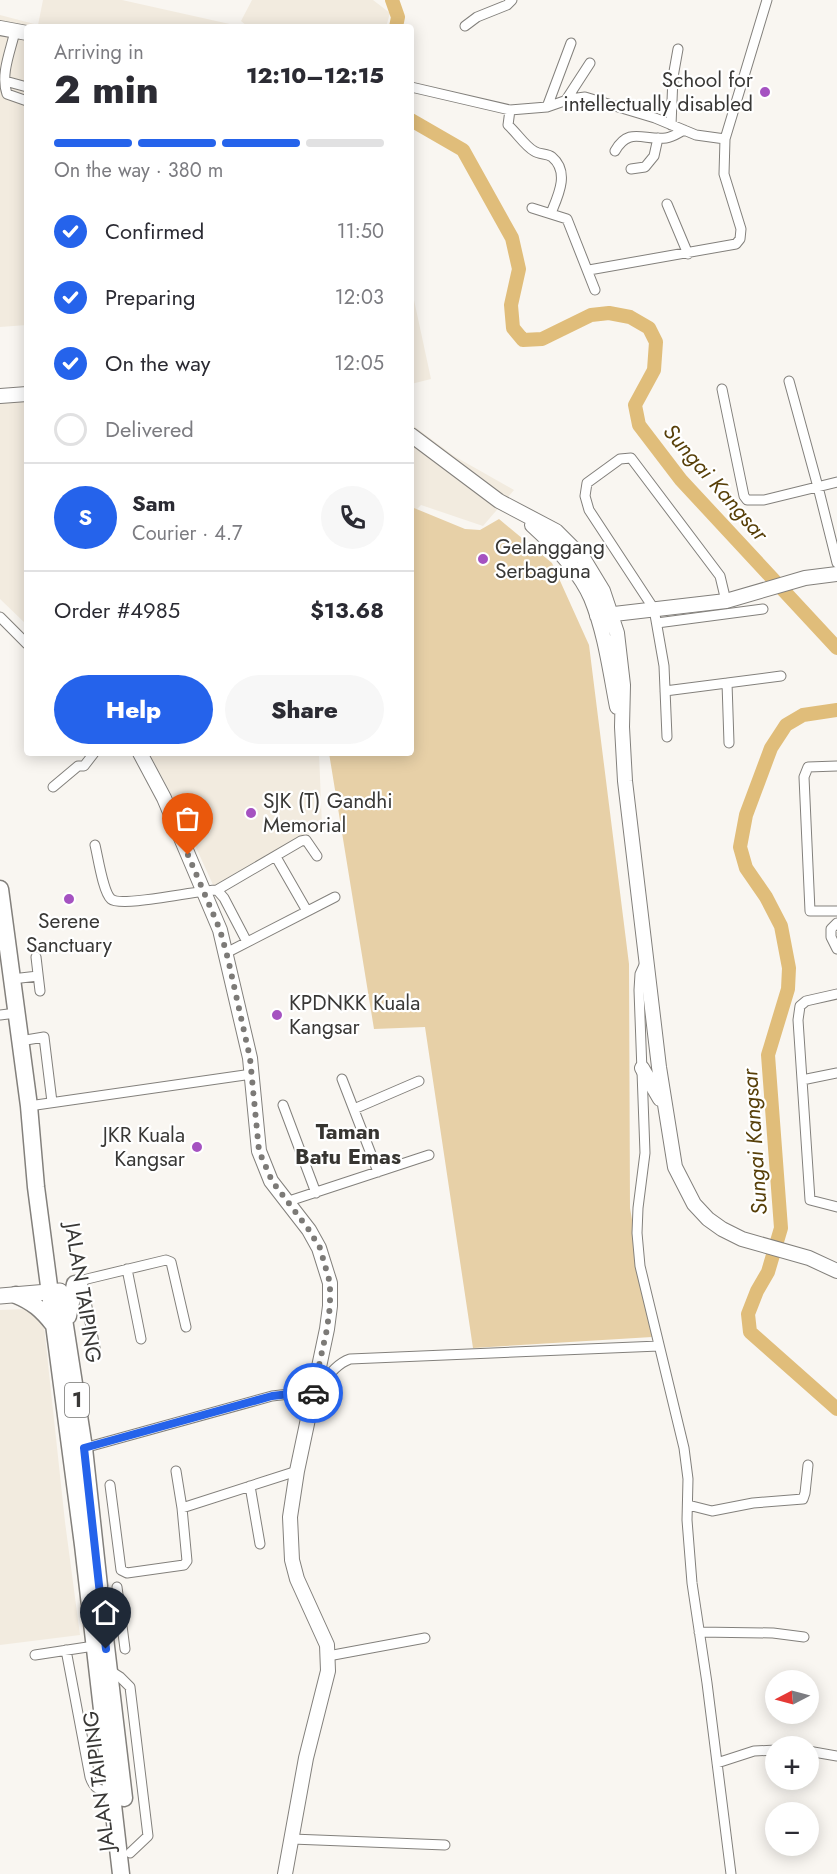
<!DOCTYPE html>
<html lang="en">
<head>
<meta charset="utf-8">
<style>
	body { margin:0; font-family:Jost,sans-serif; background:#f7f7f7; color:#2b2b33; height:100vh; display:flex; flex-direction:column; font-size:22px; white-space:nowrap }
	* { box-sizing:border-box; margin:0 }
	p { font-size:20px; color:#7c7c81 }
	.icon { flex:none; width:33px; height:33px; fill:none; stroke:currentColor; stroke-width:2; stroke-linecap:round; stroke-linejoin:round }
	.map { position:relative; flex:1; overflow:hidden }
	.panel { position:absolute; left:24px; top:24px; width:390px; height:732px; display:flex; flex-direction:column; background:#fff; border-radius:6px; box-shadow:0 3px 15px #0003 }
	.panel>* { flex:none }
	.needle { width:39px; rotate:264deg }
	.tools { position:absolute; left:765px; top:1670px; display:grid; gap:12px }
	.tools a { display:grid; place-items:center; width:54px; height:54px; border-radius:50%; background:#fff; box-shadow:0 3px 15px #0003; font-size:30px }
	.pin { position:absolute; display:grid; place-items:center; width:51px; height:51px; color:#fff; margin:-62px -26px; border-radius:50% 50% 50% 0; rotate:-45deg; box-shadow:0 0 6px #0007 }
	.pin .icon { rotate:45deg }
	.courier { position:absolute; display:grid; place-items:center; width:60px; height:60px; margin:-30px; border:4px solid #2563eb; border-radius:50%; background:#fff; color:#222; box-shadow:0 2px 8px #0007 }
	.head em { font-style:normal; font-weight:800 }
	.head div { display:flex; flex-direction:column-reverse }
	.head { display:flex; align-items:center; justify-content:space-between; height:102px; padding:0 30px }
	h1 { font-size:39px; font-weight:800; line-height:45px }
	.bar { display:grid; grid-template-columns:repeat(4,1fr); gap:9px 6px; align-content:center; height:72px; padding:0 30px }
	.bar i { height:8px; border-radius:4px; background:#e1e1e2 }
	.bar .current { background:#2563eb }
	.bar p { grid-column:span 4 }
	.line { display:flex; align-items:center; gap:15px; padding:0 30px; border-top:2px solid #e1e1e2 }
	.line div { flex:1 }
	.round { display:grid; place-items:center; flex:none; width:63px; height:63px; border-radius:32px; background:#f7f7f7 }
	ol { padding:0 30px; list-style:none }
	li { display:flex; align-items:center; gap:18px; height:66px }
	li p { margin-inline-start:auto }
	li .icon { padding:6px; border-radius:50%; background:#2563eb; color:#fff; stroke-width:4 }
	li:last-child { color:#7c7c81 }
	li i { width:33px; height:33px; border:3px solid #e1e1e2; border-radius:50% }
	.action { display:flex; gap:12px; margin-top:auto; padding:12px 30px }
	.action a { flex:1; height:69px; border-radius:36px; background:#2563eb; color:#fff; font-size:24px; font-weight:800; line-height:69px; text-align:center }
	.action a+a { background:#f7f7f7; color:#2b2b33 }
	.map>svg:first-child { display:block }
</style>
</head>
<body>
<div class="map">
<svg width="837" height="1874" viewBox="0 0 837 1874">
	<rect width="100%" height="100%" fill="#f9f6f1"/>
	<path fill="#f2ebdf" d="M43 0H122L243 27H27V325L0 327V15L38 25Z
		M252 0H373L390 13 386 27H248L241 21Z
		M411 286 431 379 411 384Z
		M27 401V625L0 599V403Z
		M411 424 454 456 514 490 483 526 421 505 411 515Z
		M149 753H250L252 756 257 753H319L322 826 214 887 174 799Z
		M26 1309 44 1326 65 1522 80 1635 0 1645V1310Z"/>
	<path fill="#e7d0a7" d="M414 508 465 529 480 530 499 519 552 563 589 645 629 964 630 1208 652 1337 473 1348 425 1027 374 1029 329 753H411V512Z"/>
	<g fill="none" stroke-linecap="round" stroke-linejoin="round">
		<path stroke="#e0bd7a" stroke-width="14" d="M392 0 398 17 396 27
			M411 120 463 150 512 238 519 269 511 305 513 328 523 340 542 339 591 315 609 313 630 317 649 328 656 342 654 370 635 405 639 425 681 480 837 648
			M837 710 803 715 786 725 771 748 746 815 740 847 746 868 766 897 781 926 789 968 788 989 768 1055 781 1228 768 1272 757 1291 748 1314 750 1332 837 1409"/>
		<g stroke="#83807c" stroke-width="11">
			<path id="street" d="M465 26 477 17 507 5 512 0
				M15 31C11 50 0 74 7 94L27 101
				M5 81 27 87
				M411 87 510 110 547 107 570 99 585 97 655 118 696 135 725 139
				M566 100 590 63
				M547 107 571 43
				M510 110 508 125C517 133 525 146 534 151 540 155 547 153 552 157 570 172 558 196 551 213
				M671 125 673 77 678 49
				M615 151C629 126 644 141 666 138 673 137 678 133 684 130
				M631 169 645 167 654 156 658 138
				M667 204 688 254
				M532 208 567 219 595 290
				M589 270 736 244 740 239 741 229 724 174 725 139 767 0
				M789 381 818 487 837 563
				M722 389 744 496 747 500H764L837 482
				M0 617 27 644
				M657 623 763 609
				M727 683 729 743
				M665 691 781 676
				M667 737 664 666 654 609 589 510 585 496 587 483 620 459 631 458 720 576 726 601
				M837 766 808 767 804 777 810 911H837
				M53 787 78 766H84L94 753
				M95 845C98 857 103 892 111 899 121 908 198 890 217 890L224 898 247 942
				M276 857 307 911
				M217 890 301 841 306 840 317 856
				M837 923 831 929V937L837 949
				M226 953 335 897
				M36 957 40 991
				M645 963 640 974 639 990 645 1153 638 1208 637 1233 640 1266 684 1448 688 1479 687 1520 692 1583 707 1683 731 1874
				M12 979 38 976
				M0 1015 16 1013
				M20 1041 44 1037 52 1102
				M837 1073 802 1080 810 1200 837 1207
				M342 1079 378 1172
				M802 1080 798 1020 800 1006 806 1001 837 994
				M283 1105 316 1193
				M29 1106 252 1074
				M354 1109 419 1081
				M286 1202 429 1155
				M127 1269 141 1339
				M82 1281 96 1353
				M73 1285 87 1279 166 1260 171 1262 186 1327
				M84 1448 272 1396 298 1393 313 1394C325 1382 333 1365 350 1359L659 1346
				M110 1485 121 1570 127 1573 184 1565 187 1561 182 1508 176 1471
				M250 1486 260 1544
				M688 1505 712 1511 753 1503 803 1499 805 1493 808 1465
				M182 1508 297 1471
				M117 1587 125 1649
				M101 1607 119 1604
				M699 1632 773 1633 804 1637
				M66 1650 90 1777C94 1789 99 1790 111 1792
				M35 1655 94 1646
				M328 1656 425 1638
				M109 1670 120 1677 130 1687 148 1836 130 1853
				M808 1751 837 1756
				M717 1763 754 1751 776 1750
				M292 1839 445 1845"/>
		</g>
		<g stroke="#83807c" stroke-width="16">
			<path id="secondary" d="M0 28 27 33
				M0 396 27 394
				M411 435 499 501 556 531 583 558 603 591 617 633 623 685 622 727 625 781 659 1067 675 1167 694 1204 708 1219 722 1229 742 1239 809 1258 837 1271
				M532 525C554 545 579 570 591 598 605 632 610 671 617 707
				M597 616 726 601 805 578 837 574
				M140 753 164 798 220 930 250 1058 259 1151 271 1181 309 1230 319 1248 330 1283V1306L327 1329 297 1471 290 1517 292 1560 297 1579 327 1645 328 1671 306 1758 285 1874
				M642 1068 660 1099"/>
		</g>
		<g stroke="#83807c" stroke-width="17">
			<path id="primary" d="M0 1296 60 1291"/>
		</g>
		<g stroke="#83807c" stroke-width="19">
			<path id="highway" d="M0 889 29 1106 36 1187 83 1545 121 1874
				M16 1295C33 1302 42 1310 53 1324
				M61 1300 84 1448 99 1586
				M68 1316 75 1284
				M103 1621 124 1798"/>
		</g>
		<use href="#street" stroke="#fff" stroke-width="9"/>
		<use href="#secondary" stroke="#fff" stroke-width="14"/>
		<use href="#primary" stroke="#fff" stroke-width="15"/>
		<use href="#highway" stroke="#fff" stroke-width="16"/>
	</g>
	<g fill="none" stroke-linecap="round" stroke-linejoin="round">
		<path stroke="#7c7a77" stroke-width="6" stroke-dasharray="0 10.8" d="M188 855 220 930 228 959 250 1058 259 1151 272 1181 309 1230 320 1248 330 1283V1306L327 1329 313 1393"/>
		<path stroke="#2563eb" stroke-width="8" d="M106 1649 84 1448 272 1396 298 1393H313"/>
	</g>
	<g fill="#a552c1" stroke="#fff" stroke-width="2">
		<circle cx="765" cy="92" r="6"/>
		<circle cx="483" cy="559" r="6"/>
		<circle cx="251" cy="813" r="6"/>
		<circle cx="69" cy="899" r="6"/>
		<circle cx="277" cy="1015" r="6"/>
		<circle cx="197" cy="1147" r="6"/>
	</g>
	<g text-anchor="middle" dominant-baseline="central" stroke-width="4.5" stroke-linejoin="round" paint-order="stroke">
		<rect fill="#fff" stroke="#747472" stroke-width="1.5" x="65" y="1383" width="24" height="34" rx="4.5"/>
		<g font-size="20" font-weight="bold" fill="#393836">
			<text x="77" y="1400">1</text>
		</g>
		<g font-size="21" fill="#393836" stroke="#fff" text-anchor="start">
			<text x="753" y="80" text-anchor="end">School for<tspan x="753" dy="24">intellectually disabled</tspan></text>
			<text x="495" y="547">Gelanggang<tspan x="495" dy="24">Serbaguna</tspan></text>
			<text x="263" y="801">SJK (T) Gandhi<tspan x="263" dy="24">Memorial</tspan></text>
			<text x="69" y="921" text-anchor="middle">Serene<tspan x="69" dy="24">Sanctuary</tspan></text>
			<text x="289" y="1003">KPDNKK Kuala<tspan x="289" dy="24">Kangsar</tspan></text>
			<text x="185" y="1135" text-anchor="end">JKR Kuala<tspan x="185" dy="24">Kangsar</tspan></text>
		</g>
		<g font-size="21" fill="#393836" stroke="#fff">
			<text transform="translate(83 1293) rotate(81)">JALAN TAIPING</text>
			<text transform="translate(99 1781) rotate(-97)">JALAN TAIPING</text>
		</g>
		<g font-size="22" font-style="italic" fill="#573f08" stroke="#fff">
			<text transform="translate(716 482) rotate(49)">Sungai Kangsar</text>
			<text transform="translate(754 1142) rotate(-94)">Sungai Kangsar</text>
		</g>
		<g font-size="22" font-weight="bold" fill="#373531" stroke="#fff">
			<text x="348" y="1131">Taman<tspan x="348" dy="25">Batu Emas</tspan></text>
		</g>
	</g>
</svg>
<div class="tools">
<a><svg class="needle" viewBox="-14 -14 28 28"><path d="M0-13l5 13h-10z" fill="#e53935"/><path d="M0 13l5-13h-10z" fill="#7c7c81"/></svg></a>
<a>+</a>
<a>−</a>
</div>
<div class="pin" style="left:188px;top:855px;background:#ea580c"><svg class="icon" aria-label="bag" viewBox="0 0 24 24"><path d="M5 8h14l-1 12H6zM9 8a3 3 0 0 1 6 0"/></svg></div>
<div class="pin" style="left:106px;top:1649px;background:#1f2937"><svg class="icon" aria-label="home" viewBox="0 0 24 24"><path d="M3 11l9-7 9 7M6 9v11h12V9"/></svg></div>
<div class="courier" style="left:313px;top:1393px"><svg class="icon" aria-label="car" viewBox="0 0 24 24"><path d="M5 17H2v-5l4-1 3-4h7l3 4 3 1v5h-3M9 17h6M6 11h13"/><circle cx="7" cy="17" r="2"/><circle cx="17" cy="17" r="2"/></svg></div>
<section class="panel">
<div class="head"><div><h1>2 min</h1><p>Arriving in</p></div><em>12:10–12:15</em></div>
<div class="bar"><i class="current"></i><i class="current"></i><i class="current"></i><i></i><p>On the way · 380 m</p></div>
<ol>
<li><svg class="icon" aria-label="check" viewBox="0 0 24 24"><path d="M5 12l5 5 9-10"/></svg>Confirmed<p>11:50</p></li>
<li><svg class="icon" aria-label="check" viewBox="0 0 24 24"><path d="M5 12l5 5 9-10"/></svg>Preparing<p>12:03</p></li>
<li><svg class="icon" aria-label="check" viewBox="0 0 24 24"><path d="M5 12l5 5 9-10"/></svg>On the way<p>12:05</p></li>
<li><i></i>Delivered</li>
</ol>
<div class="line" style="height:108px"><b class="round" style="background:#2563eb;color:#fff">S</b><div><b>Sam</b><p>Courier · 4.7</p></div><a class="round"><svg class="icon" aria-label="phone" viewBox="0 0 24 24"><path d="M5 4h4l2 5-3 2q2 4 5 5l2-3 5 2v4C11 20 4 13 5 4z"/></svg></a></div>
<div class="line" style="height:78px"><div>Order #4985</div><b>$13.68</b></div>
<div class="action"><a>Help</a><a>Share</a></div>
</section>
</div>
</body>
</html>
